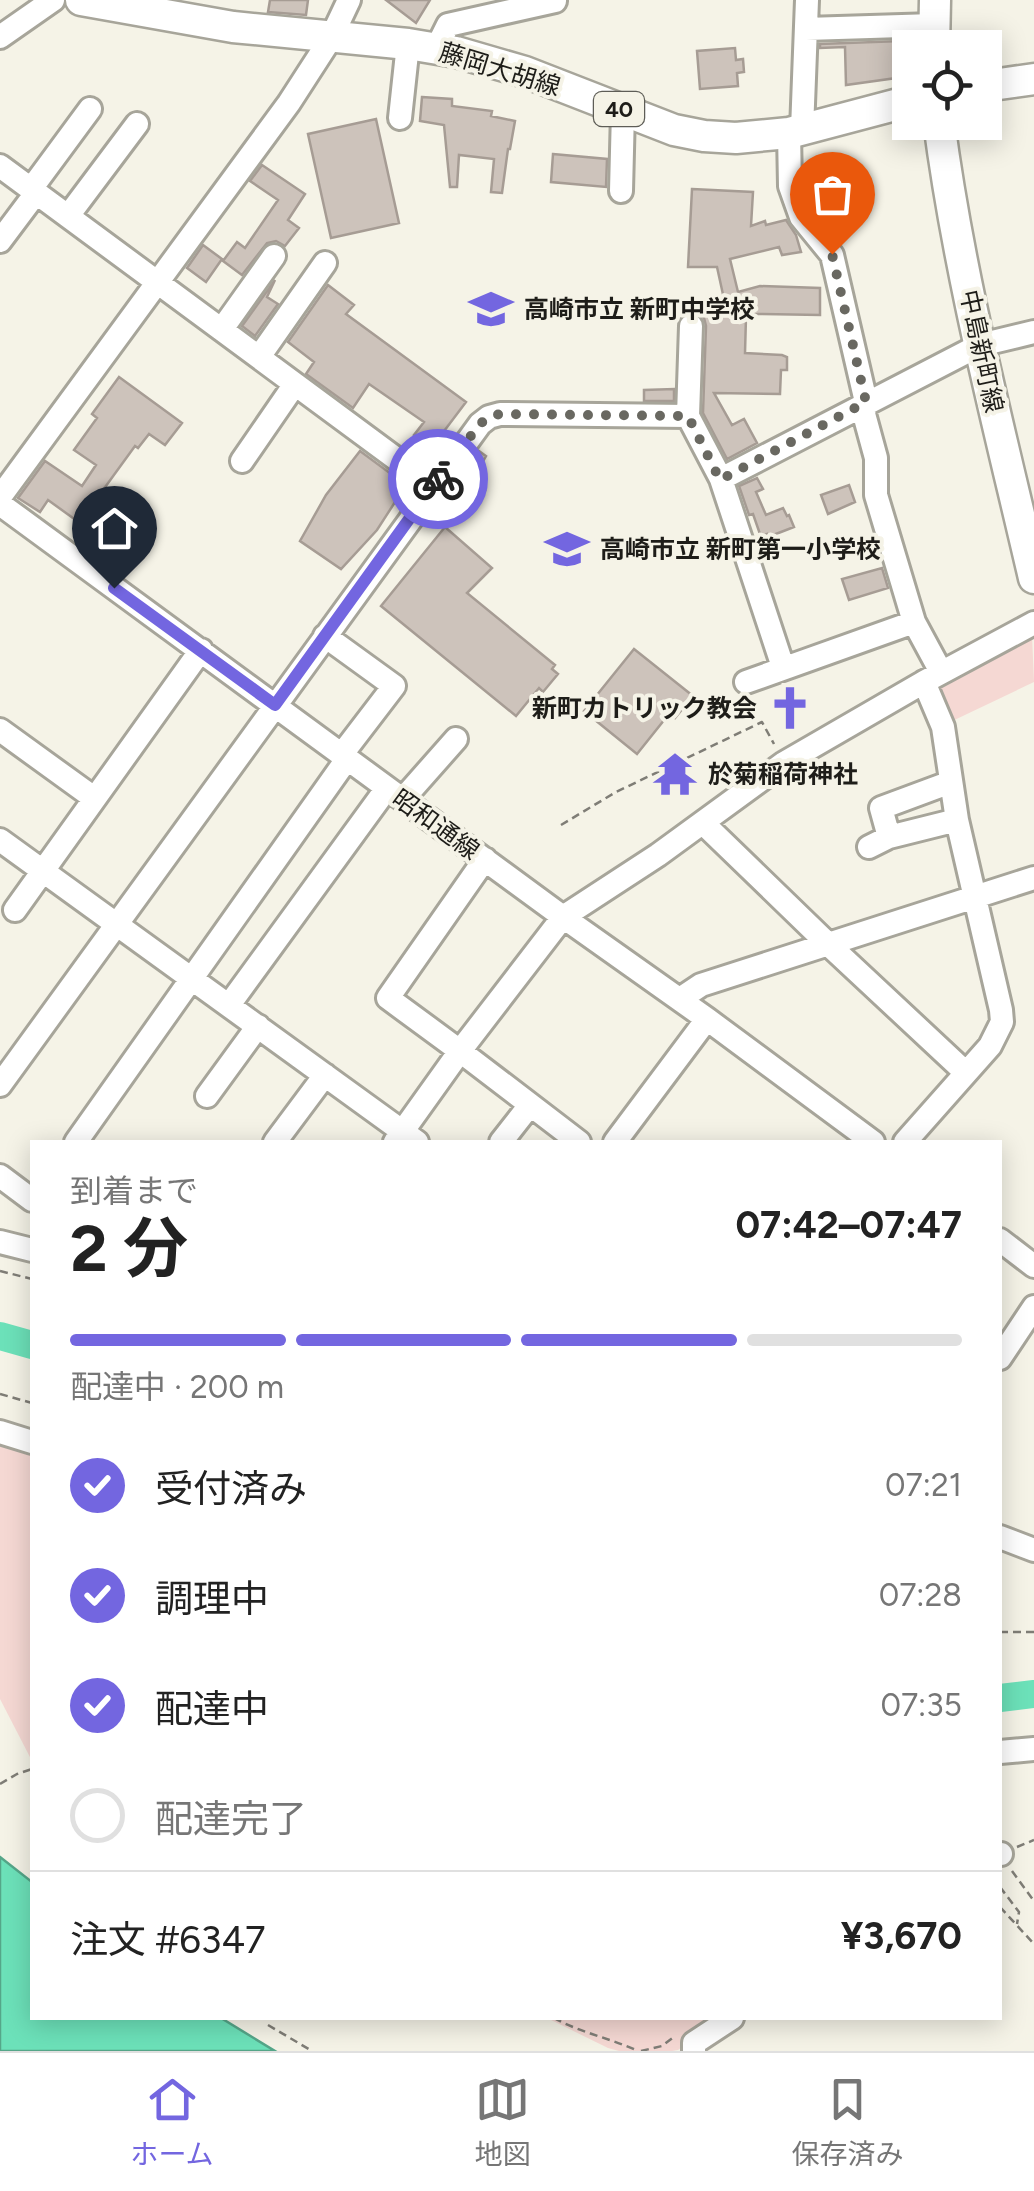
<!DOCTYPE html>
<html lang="ja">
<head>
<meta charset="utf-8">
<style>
	body { margin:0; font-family:Figtree,"Noto Sans JP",sans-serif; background:#f2f2f2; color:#222; height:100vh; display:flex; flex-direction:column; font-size:38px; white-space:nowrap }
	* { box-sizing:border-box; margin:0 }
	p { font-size:32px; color:#767676 }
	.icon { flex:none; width:55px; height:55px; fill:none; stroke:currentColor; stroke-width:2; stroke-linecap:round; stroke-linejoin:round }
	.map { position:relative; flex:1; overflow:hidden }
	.side { position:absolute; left:30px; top:1140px; width:972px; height:880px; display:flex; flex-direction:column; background:#fff; border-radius:0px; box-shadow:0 5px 25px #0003 }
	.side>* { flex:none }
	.tools { position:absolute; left:892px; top:30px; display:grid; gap:20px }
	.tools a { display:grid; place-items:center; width:110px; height:110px; border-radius:0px; background:#fff; box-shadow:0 5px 25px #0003; font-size:50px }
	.pin { position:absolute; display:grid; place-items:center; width:85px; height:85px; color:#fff; margin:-102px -42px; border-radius:50% 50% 50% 0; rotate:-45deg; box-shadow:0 0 10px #0007 }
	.pin .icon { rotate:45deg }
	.courier { position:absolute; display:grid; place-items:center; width:100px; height:100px; margin:-50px; border:8px solid #7366e0; border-radius:50%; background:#fff; color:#222; box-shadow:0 2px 12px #0007 }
	.headline em { font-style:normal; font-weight:700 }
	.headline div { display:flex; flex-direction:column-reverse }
	.headline { display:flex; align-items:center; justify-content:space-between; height:170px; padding:0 40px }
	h1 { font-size:65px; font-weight:700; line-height:75px }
	.bar { display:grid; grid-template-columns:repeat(4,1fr); gap:15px 10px; align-content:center; height:120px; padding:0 40px }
	.bar i { height:12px; border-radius:8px; background:#e0e0e0 }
	.bar .current { background:#7366e0 }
	.bar p { grid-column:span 4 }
	.line { display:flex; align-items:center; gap:25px; padding:0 40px; border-top:2px solid #e0e0e0 }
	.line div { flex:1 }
	ol { padding:0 40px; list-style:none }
	li { display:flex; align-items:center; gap:30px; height:110px }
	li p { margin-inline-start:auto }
	li .icon { padding:10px; border-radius:50%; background:#7366e0; color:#fff; stroke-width:4 }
	li:last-child { color:#767676 }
	li i { width:55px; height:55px; border:5px solid #e0e0e0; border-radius:50% }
	.tab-bar { display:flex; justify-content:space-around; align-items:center; height:140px; border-top:2px solid #e0e0e0; background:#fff; font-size:28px; color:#767676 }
	.tab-bar a { display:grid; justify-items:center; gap:5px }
	.tab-bar .current { color:#7366e0 }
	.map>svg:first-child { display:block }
</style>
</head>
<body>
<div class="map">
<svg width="1034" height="2051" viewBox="0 0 1034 2051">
	<rect width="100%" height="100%" fill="#f5f3e7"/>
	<path fill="#f5d8d3" d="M1032 635 1034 682 946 724 930 685Z
		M0 1445 32 1455V1761L0 1699Z
		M547 2018H724L678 2050 672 2051H619L608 2048Z"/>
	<path fill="#6ce1b9" stroke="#55a689" stroke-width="2.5" d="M0 1857 32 1882V2018H221L275 2051H0Z"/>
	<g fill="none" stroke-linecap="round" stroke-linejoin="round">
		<path stroke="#6ce1b9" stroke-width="28" d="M0 1336 32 1345
			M1000 1698 1034 1694"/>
	</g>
	<path fill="#cdc3bb" stroke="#a69c94" stroke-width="2.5" d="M270 0H308L306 15 268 12Z
		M386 0H430L416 23Z
		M901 41 902 68 896 78 846 85 845 47 820 48V44Z
		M735 48 736 60 743 59 744 72 737 73 738 86 700 89 697 51Z
		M422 97 452 99V106L492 111 491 116 515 121 510 149H508L502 193 491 192 494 159 459 155 457 187H450L444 125 420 121Z
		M376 119 399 223 331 238 308 134Z
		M553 154 607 159 606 187 551 182Z
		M262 165 305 194 288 220 299 228 285 246 276 241 267 243 242 275 223 261 237 242 245 248 278 200 250 181Z
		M692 189 753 192 751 226 765 221 766 225 786 220 796 235 801 252 782 255 779 247 730 259 738 292 760 286 820 288V315L758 314 746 317 745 353 782 355 787 357V370H781L780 394 714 393 732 425 744 419 757 443 727 459 703 413 706 326 704 318 692 311 691 301 724 299 717 267H688Z
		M203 245 222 259 206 282 187 268Z
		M275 280 267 297 278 304 255 336 242 326Z
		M328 285 354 305 346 314 466 402 432 447 414 435 424 422 369 384 353 408 306 374 314 362 288 342Z
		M119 377 182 423 165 445 149 434 138 448 135 446 103 490 107 493 84 526 48 500 40 512 18 498 45 461 82 486 96 465 74 450 97 418 92 414Z
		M674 389V401H644V390Z
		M360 451 406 485 377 530 341 569 300 541 326 495Z
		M479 451 486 456 471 482 485 491 473 510 447 495Z
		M757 478 763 489 756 492 766 515 783 508 787 516 789 515 794 527 768 537 767 534 761 537 753 514 749 515 739 486Z
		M849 485 855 502 828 514 821 495Z
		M445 527 492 568 467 593 555 665 552 669 558 674 543 692 539 688 516 716 381 606Z
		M882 568 888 588 849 600 842 579Z
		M634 649 693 696 675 718 669 714 637 754 584 711Z"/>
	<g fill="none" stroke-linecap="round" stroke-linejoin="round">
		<g stroke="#a7a59a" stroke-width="28">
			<path id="minor" d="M806 29 934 25
				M0 37 53 0
				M436 49 448 25 555 1
				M400 118 408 44
				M802 130 807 0
				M789 133 790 186 801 217 832 255 866 402 864 414 876 458V495L914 622 941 672
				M0 166 433 486
				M31 189 90 109
				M621 191 623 111
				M68 216 137 124
				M0 241 36 193
				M691 326 688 416 721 479 783 667
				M222 329 274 256
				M259 357 325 263
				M242 461 295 384
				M721 479 980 345 1034 332
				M0 497 289 103 331 38 349 0
				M0 504 563 917 707 1019 873 1142
				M325 636 394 686 342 754
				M746 682 914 622
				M0 730 94 798
				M403 799 456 739
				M703 823 829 945 965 1072
				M889 837 881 808 951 782
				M0 840 417 1142
				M869 847 889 837 957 820
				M485 859 388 998 460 1051 579 1142
				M15 910 201 650
				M680 999 701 985 1034 878
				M229 1005 387 788
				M0 1085 480 424 489 417 500 414 688 416
				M207 1096 258 1026
				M76 1142 347 759
				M275 1142 325 1075
				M395 1142 460 1051 563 917 658 855 784 763 924 682 1034 623
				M501 1142 530 1105
				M615 1142 707 1019
				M905 1142 990 1046 1002 1022 1001 1010 957 820 943 727 924 682
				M0 1176 32 1200
				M1000 1240 1034 1266
				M0 1242 32 1250
				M1000 1358 1034 1307
				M0 1432 32 1442
				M1000 1537 1034 1550
				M1000 1752 1034 1749
				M1000 1854H1001
				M694 2051V2043L732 2018"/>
		</g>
		<g stroke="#a7a59a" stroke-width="35">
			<path id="major" d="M81 0 233 27 408 44 456 52 525 72 674 130 704 136 736 138 789 133 910 101
				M934 48 935 0
				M985 86 1034 79
				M939 122C959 276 999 427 1034 578"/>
		</g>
		<path stroke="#7f7d76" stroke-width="2.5" stroke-dasharray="8 5" stroke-linecap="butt" d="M561 825 616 792 762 722 774 744
			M0 1271 32 1279
			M0 1394 32 1403
			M1000 1632H1034
			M0 1784 17 1774 32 1769
			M1017 1847 1034 1840
			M1012 1871 1034 1901
			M1000 1887 1019 1912 1017 1924
			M1000 1907 1034 1944
			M554 2018C581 2033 610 2038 638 2051
			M268 2025 312 2051
			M641 2051 662 2046 675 2036"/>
		<use href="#minor" stroke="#fff" stroke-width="22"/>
		<use href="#major" stroke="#fff" stroke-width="30"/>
	</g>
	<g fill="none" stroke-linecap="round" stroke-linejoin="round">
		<path stroke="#696861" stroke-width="10" stroke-dasharray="0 18" d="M438 479 480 424 489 417 500 414 688 416 720 480 866 402 832 254"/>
		<path stroke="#7366e0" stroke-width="12" d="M114 588 275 705 438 479"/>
	</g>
	<defs>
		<g id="school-bare" transform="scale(3.45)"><path d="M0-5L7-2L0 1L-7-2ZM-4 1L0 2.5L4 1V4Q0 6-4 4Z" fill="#7366e0" stroke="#f5f3e7" stroke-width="2.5" paint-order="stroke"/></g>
		<g id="church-bare" transform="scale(3.45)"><path d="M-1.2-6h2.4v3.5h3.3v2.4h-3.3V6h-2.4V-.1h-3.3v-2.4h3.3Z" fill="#7366e0" stroke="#f5f3e7" stroke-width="2.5" paint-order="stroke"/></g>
		<g id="temple-bare" transform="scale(3.45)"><path d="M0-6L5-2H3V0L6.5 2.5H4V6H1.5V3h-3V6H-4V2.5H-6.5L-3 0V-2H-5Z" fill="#7366e0" stroke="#f5f3e7" stroke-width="2.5" paint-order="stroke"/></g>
	</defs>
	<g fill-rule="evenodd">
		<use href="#school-bare" x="491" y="309"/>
		<use href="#school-bare" x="567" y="549"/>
		<use href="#church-bare" x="790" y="708"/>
		<use href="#temple-bare" x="675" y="774"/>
	</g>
	<g text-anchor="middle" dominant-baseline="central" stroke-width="8" stroke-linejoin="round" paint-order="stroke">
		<rect fill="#f5f3e7" stroke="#5e5d57" stroke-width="2.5" x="594" y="92" width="50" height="34" rx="8"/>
		<g font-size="22" font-weight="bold" fill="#1e1d19">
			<text x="619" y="109">40</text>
		</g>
		<g font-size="25" fill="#1e1d19" stroke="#f5f3e7">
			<text transform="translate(500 69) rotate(17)">藤岡大胡線</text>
			<text transform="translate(982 351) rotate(78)">中島新町線</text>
			<text transform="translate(436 824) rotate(36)">昭和通線</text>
		</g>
		<g font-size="25" font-weight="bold" fill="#1e1d19" stroke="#f5f3e7" text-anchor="start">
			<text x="524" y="309">高崎市立 新町中学校</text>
			<text x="600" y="549">高崎市立 新町第一小学校</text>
			<text x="757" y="708" text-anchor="end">新町カトリック教会</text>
			<text x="708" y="774">於菊稲荷神社</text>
		</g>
	</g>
</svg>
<div class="tools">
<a><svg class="icon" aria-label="locate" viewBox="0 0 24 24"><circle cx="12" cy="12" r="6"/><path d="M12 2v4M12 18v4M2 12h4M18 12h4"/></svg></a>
</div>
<div class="pin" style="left:832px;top:254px;background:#ea580c"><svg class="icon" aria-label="bag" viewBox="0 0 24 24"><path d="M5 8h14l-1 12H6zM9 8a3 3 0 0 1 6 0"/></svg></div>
<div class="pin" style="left:114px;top:588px;background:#1f2937"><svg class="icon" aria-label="home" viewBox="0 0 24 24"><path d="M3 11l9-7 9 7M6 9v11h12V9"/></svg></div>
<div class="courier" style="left:438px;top:479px"><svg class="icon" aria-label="bike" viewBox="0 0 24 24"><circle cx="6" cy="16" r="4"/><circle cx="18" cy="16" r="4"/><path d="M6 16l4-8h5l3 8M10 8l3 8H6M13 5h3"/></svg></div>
<section class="side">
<div class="headline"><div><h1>2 分</h1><p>到着まで</p></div><em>07:42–07:47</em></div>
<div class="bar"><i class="current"></i><i class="current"></i><i class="current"></i><i></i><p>配達中 · 200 m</p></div>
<ol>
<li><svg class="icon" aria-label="check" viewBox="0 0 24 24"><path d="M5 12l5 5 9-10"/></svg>受付済み<p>07:21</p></li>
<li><svg class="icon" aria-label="check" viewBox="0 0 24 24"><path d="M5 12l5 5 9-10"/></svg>調理中<p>07:28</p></li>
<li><svg class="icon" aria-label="check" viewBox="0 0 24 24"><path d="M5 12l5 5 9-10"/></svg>配達中<p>07:35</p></li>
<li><i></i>配達完了</li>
</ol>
<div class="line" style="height:130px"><div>注文 #6347</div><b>¥3,670</b></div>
</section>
</div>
<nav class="tab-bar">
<a class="current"><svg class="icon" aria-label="home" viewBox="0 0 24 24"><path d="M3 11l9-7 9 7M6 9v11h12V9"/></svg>ホーム</a>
<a><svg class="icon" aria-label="map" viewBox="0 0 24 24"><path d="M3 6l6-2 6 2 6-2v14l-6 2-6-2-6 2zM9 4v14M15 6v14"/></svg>地図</a>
<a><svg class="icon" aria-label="saved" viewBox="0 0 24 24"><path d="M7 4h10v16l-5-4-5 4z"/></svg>保存済み</a>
</nav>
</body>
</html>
